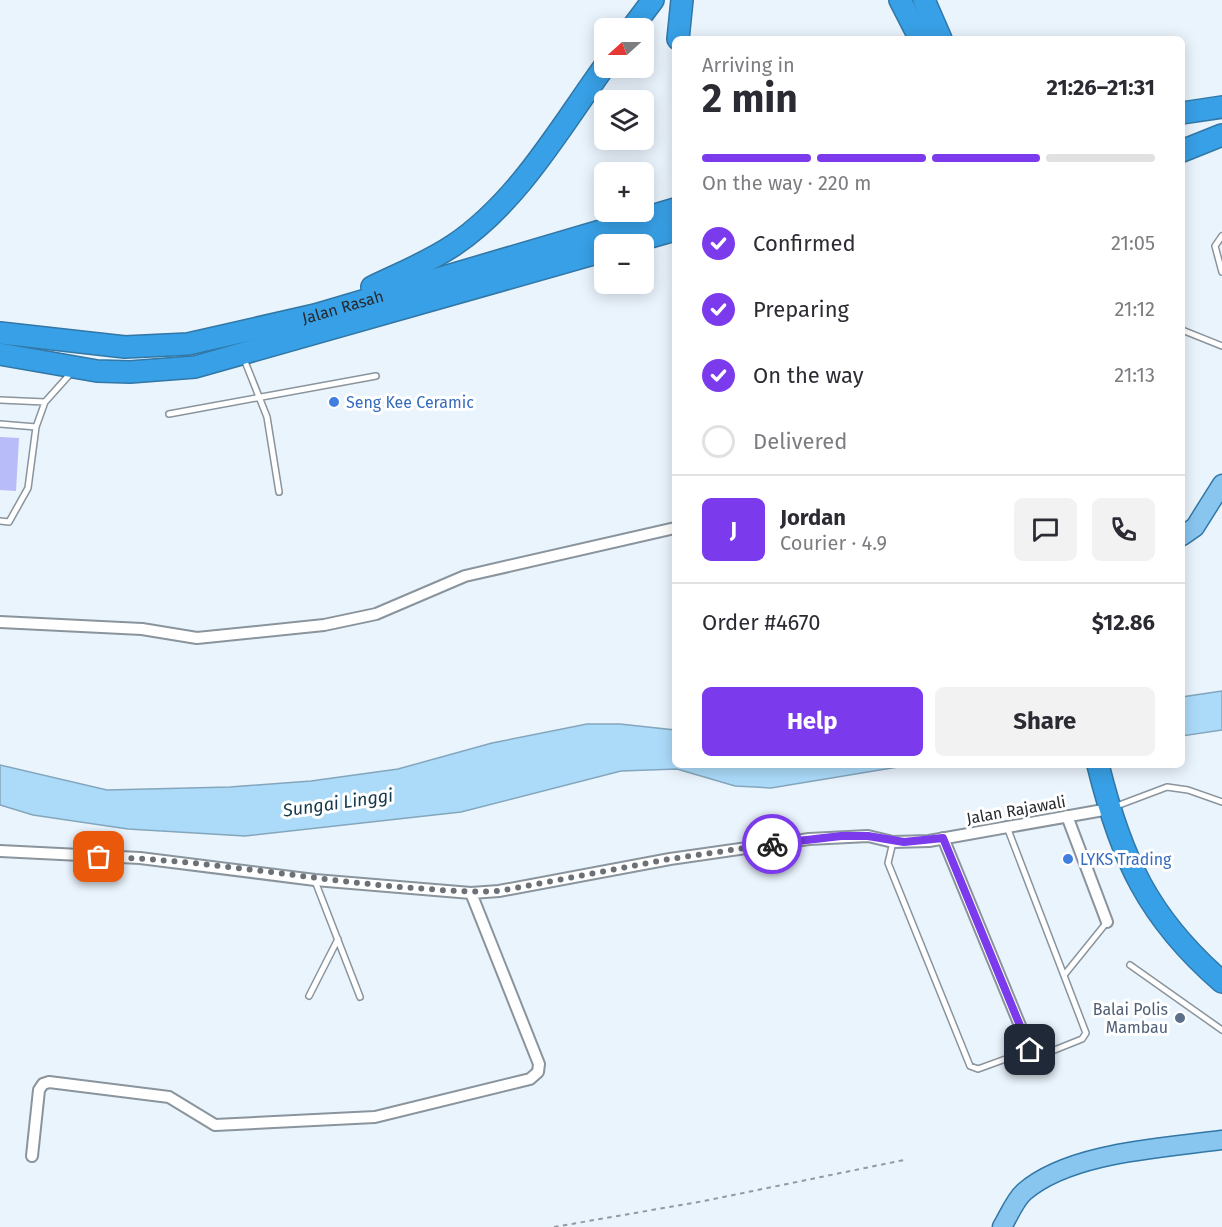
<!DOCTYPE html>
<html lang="en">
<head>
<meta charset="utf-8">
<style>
	body { margin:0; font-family:"Fira Sans",sans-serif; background:#f2f2f3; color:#2b2b33; height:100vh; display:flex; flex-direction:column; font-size:22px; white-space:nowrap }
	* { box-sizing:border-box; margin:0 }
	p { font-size:20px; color:#7c7c81 }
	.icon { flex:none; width:33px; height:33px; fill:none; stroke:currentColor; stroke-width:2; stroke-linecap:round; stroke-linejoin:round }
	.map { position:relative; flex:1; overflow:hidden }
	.drawer { position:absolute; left:672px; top:36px; width:513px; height:732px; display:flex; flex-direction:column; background:#fff; border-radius:9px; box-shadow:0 3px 15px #0003 }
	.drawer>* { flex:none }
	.needle { width:39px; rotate:249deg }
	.buttons { position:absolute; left:594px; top:18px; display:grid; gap:12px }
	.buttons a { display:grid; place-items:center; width:60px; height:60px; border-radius:9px; background:#fff; box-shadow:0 3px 15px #0003; font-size:30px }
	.pin { position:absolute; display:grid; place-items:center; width:51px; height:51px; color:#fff; margin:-26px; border-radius:12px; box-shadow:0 3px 9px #0006 }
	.courier { position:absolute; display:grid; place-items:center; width:60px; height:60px; margin:-30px; border:4px solid #7c3aed; border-radius:50%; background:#fff; color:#222; box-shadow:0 2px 8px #0007 }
	.head em { font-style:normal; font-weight:700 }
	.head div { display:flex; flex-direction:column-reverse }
	.head { display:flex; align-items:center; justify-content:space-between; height:102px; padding:0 30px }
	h1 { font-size:39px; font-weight:700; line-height:45px }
	.bar { display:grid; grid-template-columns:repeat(4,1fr); gap:9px 6px; align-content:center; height:72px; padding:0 30px }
	.bar i { height:8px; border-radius:4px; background:#e1e1e2 }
	.bar .selected { background:#7c3aed }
	.bar p { grid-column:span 4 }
	.line { display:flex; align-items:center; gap:15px; padding:0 30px; border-top:2px solid #e1e1e2 }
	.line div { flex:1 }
	.round { display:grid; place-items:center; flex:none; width:63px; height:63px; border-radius:9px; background:#f2f2f3 }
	ol { padding:0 30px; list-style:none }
	li { display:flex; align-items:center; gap:18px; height:66px }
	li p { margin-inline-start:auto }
	li .icon { padding:6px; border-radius:50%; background:#7c3aed; color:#fff; stroke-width:4 }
	li:last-child { color:#7c7c81 }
	li i { width:33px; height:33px; border:3px solid #e1e1e2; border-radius:50% }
	.primary-button { display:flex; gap:12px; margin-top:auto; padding:12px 30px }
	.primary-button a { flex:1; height:69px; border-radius:9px; background:#7c3aed; color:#fff; font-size:24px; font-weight:700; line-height:69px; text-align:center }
	.primary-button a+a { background:#f2f2f3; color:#2b2b33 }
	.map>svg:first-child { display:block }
</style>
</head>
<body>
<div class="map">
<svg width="1222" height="1227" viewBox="0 0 1222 1227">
	<rect width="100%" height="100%" fill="#eaf4fd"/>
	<path fill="#acdbfa" stroke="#84a6bc" stroke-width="1.5" d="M1222 691V730L1182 736V697Z
		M587 724H620L675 730V765H910L771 788 735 786 677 769 621 771 461 812 245 836 128 829 33 815 0 805V765L107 790 230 787 311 781 398 769 492 743Z"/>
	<path fill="#b8bcf9" d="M0 437 19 438 16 491 0 490Z"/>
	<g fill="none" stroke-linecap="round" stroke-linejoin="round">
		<g stroke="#8a949c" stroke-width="8">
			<path id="lane" d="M1222 236 1215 246 1222 272
				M1182 330 1222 346
				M244 359 267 417 279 492
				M0 400 45 402
				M169 414 376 376
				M0 424 36 427
				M0 521 9 522 28 488 36 427 45 402 71 373
				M1114 807 1167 787 1188 790 1222 802
				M893 842 888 863 970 1066 978 1069 1030 1050 1042 1055 1082 1039 1086 1033 1007 827
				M315 881 360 997
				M1130 965 1222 1030
				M1065 974 1107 922
				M309 996 338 939"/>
		</g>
		<g stroke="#8a949c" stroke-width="14">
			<path id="street" d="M0 622 142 629 197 638 324 625 376 614 465 576 675 528
				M1067 816 1107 922
				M943 838 1030 1050
				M0 851 140 858 315 880 471 893 499 891 670 859 809 839 868 836 893 842 929 841 1109 809
				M32 1156 39 1090 43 1084 49 1082 169 1097 215 1125 375 1117 530 1079 538 1072 539 1064 471 893"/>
		</g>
		<g stroke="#3277a5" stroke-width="21">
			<path id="primary" d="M1182 536 1195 527 1222 484
				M1002 1227C1008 1217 1015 1200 1024 1192 1070 1152 1164 1148 1222 1140"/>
		</g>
		<g stroke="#3277a5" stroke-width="24">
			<g id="highway">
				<path d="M900 0 920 39"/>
				<path d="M924 0 941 39"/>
				<path d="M632 28 653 0"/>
				<path d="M678 39 682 0"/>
				<path d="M1182 113 1222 107"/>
				<path d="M1182 151 1222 135"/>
				<path d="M626 244 675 230"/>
				<path d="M372 287C399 274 429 262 454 245 518 202 560 128 604 67"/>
				<path id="s1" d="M0 333 125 347 188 344 315 315 675 209"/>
				<path d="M0 354 97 371 130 372 195 367 604 251"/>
				<path d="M1098 765C1121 858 1148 918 1222 982"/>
			</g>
		</g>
		<path stroke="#929aa0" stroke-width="2" stroke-dasharray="4.5 4.5" stroke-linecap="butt" d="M554 1227 704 1201 904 1160"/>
		<use href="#lane" stroke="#fff" stroke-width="5"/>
		<use href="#street" stroke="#fff" stroke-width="10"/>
		<use href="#primary" stroke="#88c6f0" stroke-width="18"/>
		<use href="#highway" stroke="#38a0e6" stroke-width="21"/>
	</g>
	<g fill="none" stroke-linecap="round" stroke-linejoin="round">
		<path stroke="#6b7176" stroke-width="6" stroke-dasharray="0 10.8" d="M99 857C199 859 299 878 399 887 432 889 465 893 499 891L670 859 772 844"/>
		<path stroke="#7c3aed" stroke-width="8" d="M772 844 841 836H868L904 842 943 838 1030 1050"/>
	</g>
	<g fill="#3f7fe0" stroke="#fff" stroke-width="2">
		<circle cx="334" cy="402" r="6"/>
		<circle cx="1068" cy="859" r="6"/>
	</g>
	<circle fill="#5c6f8a" stroke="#fff" stroke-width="2" cx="1180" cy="1018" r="6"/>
	<g text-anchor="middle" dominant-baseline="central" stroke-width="6" stroke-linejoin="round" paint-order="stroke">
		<g font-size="16" fill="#262a2d" stroke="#fff">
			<text stroke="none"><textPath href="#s1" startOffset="348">Jalan Rasah</textPath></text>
			<text transform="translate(1016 810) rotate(-10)">Jalan Rajawali</text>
		</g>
		<g font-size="16" fill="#366cbe" stroke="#fff" text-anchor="start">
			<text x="346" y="402">Seng Kee Ceramic</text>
			<text x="1080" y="859">LYKS Trading</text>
		</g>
		<g font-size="16" fill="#4e5e75" stroke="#fff" text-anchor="end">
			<text x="1168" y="1009">Balai Polis<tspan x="1168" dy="18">Mambau</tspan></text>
		</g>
		<g font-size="18" font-style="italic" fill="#13384c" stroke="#fff">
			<text transform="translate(338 803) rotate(-8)">Sungai Linggi</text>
		</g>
	</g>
</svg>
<div class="buttons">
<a><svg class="needle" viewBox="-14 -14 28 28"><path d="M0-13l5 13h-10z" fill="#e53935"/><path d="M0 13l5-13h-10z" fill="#7c7c81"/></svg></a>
<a><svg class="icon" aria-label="layers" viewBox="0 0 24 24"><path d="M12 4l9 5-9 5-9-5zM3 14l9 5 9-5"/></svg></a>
<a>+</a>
<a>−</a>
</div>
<div class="pin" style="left:99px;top:857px;background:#ea580c"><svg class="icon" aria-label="bag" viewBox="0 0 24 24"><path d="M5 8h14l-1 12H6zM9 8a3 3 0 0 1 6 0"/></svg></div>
<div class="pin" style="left:1030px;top:1050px;background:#1f2937"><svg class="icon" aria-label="home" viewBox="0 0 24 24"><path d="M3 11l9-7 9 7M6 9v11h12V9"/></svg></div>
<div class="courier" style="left:772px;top:844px"><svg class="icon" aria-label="bike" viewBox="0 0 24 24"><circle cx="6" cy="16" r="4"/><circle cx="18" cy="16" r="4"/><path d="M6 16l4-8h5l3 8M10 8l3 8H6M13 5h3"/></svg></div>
<section class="drawer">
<div class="head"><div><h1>2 min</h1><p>Arriving in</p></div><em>21:26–21:31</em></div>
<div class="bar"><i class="selected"></i><i class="selected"></i><i class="selected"></i><i></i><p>On the way · 220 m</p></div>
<ol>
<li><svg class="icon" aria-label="check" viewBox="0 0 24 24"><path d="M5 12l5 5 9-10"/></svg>Confirmed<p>21:05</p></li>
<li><svg class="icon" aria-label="check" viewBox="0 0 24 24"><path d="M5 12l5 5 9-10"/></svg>Preparing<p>21:12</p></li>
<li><svg class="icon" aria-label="check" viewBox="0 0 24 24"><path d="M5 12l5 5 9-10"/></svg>On the way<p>21:13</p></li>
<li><i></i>Delivered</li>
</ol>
<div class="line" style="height:108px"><b class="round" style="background:#7c3aed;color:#fff">J</b><div><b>Jordan</b><p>Courier · 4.9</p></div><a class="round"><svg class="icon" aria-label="chat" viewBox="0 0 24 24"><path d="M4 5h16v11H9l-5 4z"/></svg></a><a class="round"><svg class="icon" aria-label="phone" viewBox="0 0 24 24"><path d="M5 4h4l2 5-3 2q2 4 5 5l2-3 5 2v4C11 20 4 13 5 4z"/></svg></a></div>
<div class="line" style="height:78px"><div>Order #4670</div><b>$12.86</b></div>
<div class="primary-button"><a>Help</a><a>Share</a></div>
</section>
</div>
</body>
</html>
